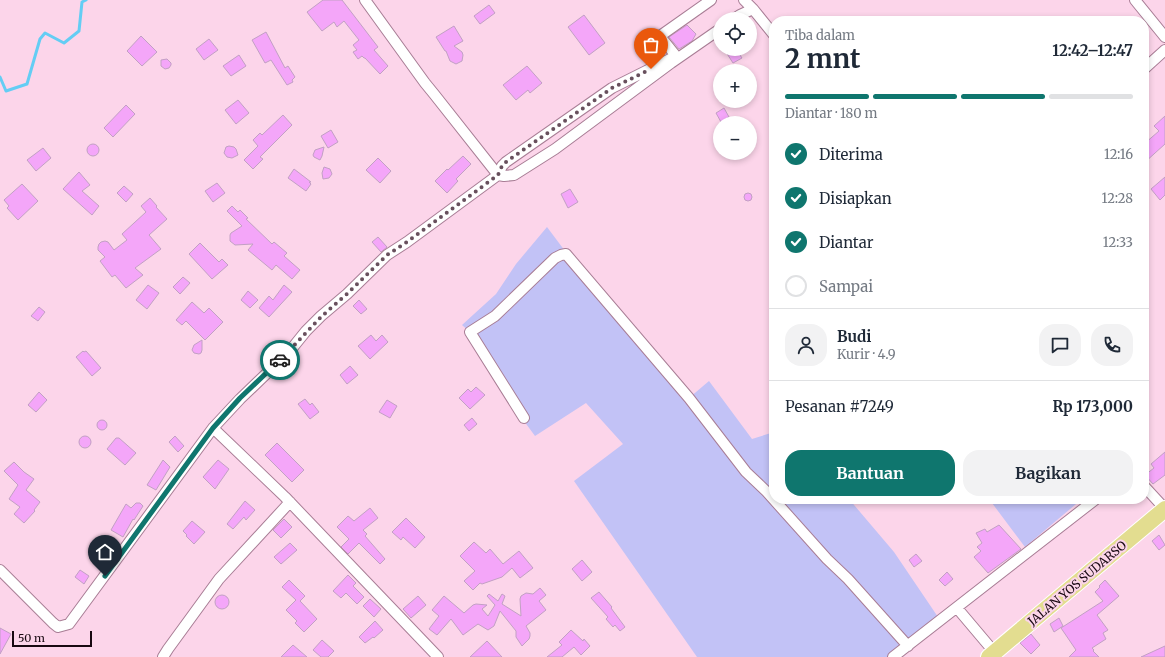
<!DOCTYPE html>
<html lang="id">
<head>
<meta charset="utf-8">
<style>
	body { margin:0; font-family:Merriweather,serif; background:#f2f2f3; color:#1f2937; height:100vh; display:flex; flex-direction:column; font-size:15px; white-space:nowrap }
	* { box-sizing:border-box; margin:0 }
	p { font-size:13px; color:#747a83 }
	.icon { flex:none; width:22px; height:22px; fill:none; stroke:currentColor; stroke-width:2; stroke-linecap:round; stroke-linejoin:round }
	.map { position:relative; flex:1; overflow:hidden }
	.sheet { position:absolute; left:769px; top:16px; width:380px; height:488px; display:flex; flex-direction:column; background:#fff; border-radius:16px; box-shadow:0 2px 6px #0003 }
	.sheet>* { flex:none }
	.buttons { position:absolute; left:713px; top:12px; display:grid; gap:8px }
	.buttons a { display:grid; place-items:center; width:44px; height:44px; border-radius:50%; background:#fff; box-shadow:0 2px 6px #0003; font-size:20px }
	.scale { position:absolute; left:12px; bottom:10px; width:80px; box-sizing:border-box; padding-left:4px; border:2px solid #180811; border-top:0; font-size:11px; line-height:14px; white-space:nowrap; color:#180811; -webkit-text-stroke:3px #fcd5ea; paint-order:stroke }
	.pin { position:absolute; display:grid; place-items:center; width:34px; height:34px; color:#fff; margin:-41px -17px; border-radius:50% 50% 50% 0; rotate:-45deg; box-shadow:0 0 4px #0007 }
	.pin .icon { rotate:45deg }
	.courier { position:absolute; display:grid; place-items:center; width:40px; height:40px; margin:-20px; border:3px solid #0f766e; border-radius:50%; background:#fff; color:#222; box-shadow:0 1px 5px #0007 }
	.headline em { font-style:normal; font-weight:700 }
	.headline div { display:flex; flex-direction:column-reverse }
	.headline { display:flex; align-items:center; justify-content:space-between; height:68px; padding:0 16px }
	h1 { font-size:26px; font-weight:700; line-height:30px }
	.bar { display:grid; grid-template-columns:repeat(4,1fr); gap:6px 4px; align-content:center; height:48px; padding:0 16px }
	.bar i { height:5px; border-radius:3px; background:#e0e1e3 }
	.bar .on { background:#0f766e }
	.bar p { grid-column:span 4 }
	.line { display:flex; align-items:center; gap:10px; padding:0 16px; border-top:1px solid #e0e1e3 }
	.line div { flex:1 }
	.round { display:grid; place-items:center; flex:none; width:42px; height:42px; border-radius:16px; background:#f2f2f3 }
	ol { padding:0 16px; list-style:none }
	li { display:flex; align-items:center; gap:12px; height:44px }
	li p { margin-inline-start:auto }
	li .icon { padding:4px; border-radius:50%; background:#0f766e; color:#fff; stroke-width:4 }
	li:last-child { color:#747a83 }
	li i { width:22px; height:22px; border:2px solid #e0e1e3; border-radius:50% }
	.cta { display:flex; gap:8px; margin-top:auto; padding:8px 16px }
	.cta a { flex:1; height:46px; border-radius:16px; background:#0f766e; color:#fff; font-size:16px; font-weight:700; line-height:46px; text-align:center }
	.cta a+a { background:#f2f2f3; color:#1f2937 }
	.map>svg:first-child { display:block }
</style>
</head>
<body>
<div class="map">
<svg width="1165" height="657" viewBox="0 0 1165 657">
	<rect width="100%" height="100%" fill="#fcd5ea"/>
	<path fill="#c2c2f6" d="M547 227 565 251 689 398 709 381 752 439 774 432V499H849L894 552 938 617 887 657H697L574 481 623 444 586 403 535 436 524 421 470 332 462 325 496 294 516 264Z
		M989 499H1082L1025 547Z"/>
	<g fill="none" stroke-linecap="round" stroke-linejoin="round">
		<path stroke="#64cdf4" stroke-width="3" d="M0 77 6 91 27 84 40 39 45 33 64 43 79 31 82 2 86 0"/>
	</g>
	<path fill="#f4a6f9" stroke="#c2a0c4" d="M323 0H342L378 47 374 50 388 66 380 74 365 58H364L362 56 358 59 353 52 357 50 353 45 359 40 344 21 337 27 334 22 322 31 310 16 307 12Z
		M489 5 495 13 480 24 474 16Z
		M584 15 605 43 589 55 568 27Z
		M687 25 696 34 692 41 679 49 669 37Z
		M454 26 463 41 454 46 462 52 463 55 462 61 456 64 450 61 446 51H445L436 37Z
		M266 32 285 68 288 66 295 77 292 80 293 82 287 85 271 60 265 63 252 40Z
		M141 36 157 52 142 66 127 51Z
		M209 39 218 50 204 60 196 49Z
		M724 49H736L742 58 733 63Z
		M239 55 246 66 231 76 223 66Z
		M167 59 171 63V65L169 68 165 69 161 66V60Z
		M527 66 542 83 530 93 528 90 516 100 503 85Z
		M238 100 249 113 236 124 225 110Z
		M126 105 135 114 113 137 104 128Z
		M724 108 729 117 721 122 716 113Z
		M283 115 292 125 260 157 263 159 253 169 244 160 258 146 253 140 260 133 262 135Z
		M1165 116V144L1144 163V144L1159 131 1154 126Z
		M331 130 338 142 328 148 321 136Z
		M87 150a6 6 0 1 1 12 0a6 6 0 1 1-12 0Z
		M229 146 234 147 236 149 238 155 232 158 227 157 224 153 226 147Z
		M324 147 322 156 320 160 314 157 313 155 315 150Z
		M43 148 51 158 36 171 27 160Z
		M463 156 471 164 456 179 458 181 447 193 435 181 447 169 448 170Z
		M378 158 391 171 380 183 366 170Z
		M324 167 330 169 332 174 329 178 323 179 322 173Z
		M294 169 311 182H309L311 184 306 191 288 178Z
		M79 172 90 185 82 191 99 206 92 215 63 189Z
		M1165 177V195L1160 200 1151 189Z
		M217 183 225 193 213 202 205 191Z
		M22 184 38 201 18 220 7 208 9 206 4 200Z
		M124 186 133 194 126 202 117 193Z
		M570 189 578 202 568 208 561 194Z
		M744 197a4 4 0 1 1 8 0a4 4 0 1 1-8 0Z
		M150 198 157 206 156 207 167 219 149 235 161 249 135 268 143 275 126 288 115 275 112 277 100 261 105 257 98 250V247L99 244 101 242 105 241 108 242 114 250 127 240 122 234 146 212 141 206Z
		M232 206 238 212 240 210 248 218 246 219 272 244 274 242 287 253 284 256 300 270 292 279 276 265 272 270 248 250 253 244 235 245 230 241V235L231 233 242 226 227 211Z
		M378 237 387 247 381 252 372 242Z
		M200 243 219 262 222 259 228 265 212 279 189 254Z
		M183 277 190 283 180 294 173 287Z
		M148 285 159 293 147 309 136 300Z
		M284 285 292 292 269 317 259 308 269 296 273 300Z
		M248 291 258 300 250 308 241 300Z
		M359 300 367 309 361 314 353 306Z
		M192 302 204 313 209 308 223 322 205 340 186 321 182 325 176 320Z
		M39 307 45 312 38 321 31 316Z
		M371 335 376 341 382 335 388 342 370 359 358 346Z
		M202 340V350L201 353 199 354 194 353 192 350 194 345Z
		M83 351 84 352 86 351 101 368 92 376 76 357Z
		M350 366 358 375 347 384 340 375Z
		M476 387 485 395 470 409 459 398 468 389 471 392Z
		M39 392 47 400 36 412 28 405Z
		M305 399 310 405 312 403 319 412 310 419 298 404Z
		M387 400 397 406 390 418 379 412Z
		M472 418 477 424 469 431 464 425Z
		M97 425a5 5 0 1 1 10 0a5 5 0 1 1-10 0Z
		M175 436 184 446 178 452 169 442Z
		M79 442a6 6 0 1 1 12 0a6 6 0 1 1-12 0Z
		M116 438H119L136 453 125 465 107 449Z
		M277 443 304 470 292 482 265 455Z
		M1165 452V475L1153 484 1145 475 1154 468 1151 464Z
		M163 460 170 467 156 490 147 485Z
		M218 460 229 469 215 489 203 477Z
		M14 462 24 472 34 479 26 490 40 502 34 510 35 511 24 523 14 514 20 507 9 499 18 485 4 471Z
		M245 501 255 510 246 520 244 517 233 529 227 524Z
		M136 503H140L143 506 134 520 133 519 123 537 111 530 126 504 131 508Z
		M370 508 378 518 363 530 367 534 365 536 385 559 380 564 359 543 348 554 341 547 349 539 337 527 348 516 354 521Z
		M406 518 425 537 415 548 403 537 401 540 392 532Z
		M284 519 292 527 281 538 273 530Z
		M192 521 205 532 194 544 186 536 187 535 183 531Z
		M999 525 1021 549 988 573 974 557 981 551 977 547 982 543 976 533 985 529 987 532Z
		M1159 535 1165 545 1159 550 1152 541Z
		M474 542 486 553 490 549 503 564 519 551 533 568 520 578 512 568 502 577 482 584 480 583 473 590 464 581 475 571 460 556Z
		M290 543 297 550 281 564 274 557Z
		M916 554 922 561 914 567 909 560Z
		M582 560 592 572 582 581 572 569Z
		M80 570 89 576 84 584 75 577Z
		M947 572 953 579 945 586 939 580Z
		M348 575 356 583 353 586 364 597 357 604 346 593 341 598 333 591Z
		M289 580 305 596 300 601 317 619 304 632 295 623 297 621 286 610 296 600 282 587Z
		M1105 580 1119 596 1097 615 1108 630 1103 633 1106 639 1092 648 1094 650 1093 651 1099 657H1069L1076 650 1061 628 1103 601 1095 592 1100 587 1099 586Z
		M540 588 546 595 539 601 546 610 526 626 530 633V636L529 639 522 646 516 637V631L500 611 494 626 488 630 478 624 463 635 451 619 437 635 429 629 439 616 432 610 444 596 464 613 473 605 476 604 487 605 482 609 488 616 495 605 487 596 489 594 498 601 502 594 505 596 502 604 521 616 520 599 521 596 526 593 533 594Z
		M599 592 612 607 611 608 625 627 620 631 615 625 613 627 606 619 608 617 591 598Z
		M215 602a7 7 0 1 1 14 0a7 7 0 1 1-14 0Z
		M418 596 426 605 411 618 403 609Z
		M370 599 381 609 374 617 363 606Z
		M1059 618 1063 626 1054 632 1050 624Z
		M375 621 383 630 374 638 373 637 365 643 359 637Z
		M0 628 11 634 0 654Z
		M571 630 583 641 584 639 590 646 581 655 574 647 562 657H547L562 645 559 642Z
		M1031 634 1040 645 1031 654 1020 643Z
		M322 640 334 651 328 657H321L313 650Z
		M487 641 502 657H470Z
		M293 645 307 657H281Z
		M1165 646V657H1141Z"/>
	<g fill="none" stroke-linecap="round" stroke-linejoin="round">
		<g stroke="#a87d95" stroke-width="12">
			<path id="minor" d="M365 0 425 83 434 94 498 175 502 166 506 162 612 88 676 56 660 36 711 0
				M744 0 753 9 774 35
				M1135 0 1165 37
				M734 19 740 15 753 9
				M1144 69 1165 50
				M524 418 470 332 495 316 555 258 561 255 566 254 689 398 746 472 767 492 827 559 848 579 908 646
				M213 428 285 497 438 657
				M1144 486 1165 509
				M0 570 53 623 58 627 69 624 213 428 240 399 289 352 306 331 321 316 347 294 387 255 407 242 498 175 504 176 514 175 555 149 671 63 720 29
				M957 608 995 653
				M163 657 168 649 219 579 290 502
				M893 657 1096 499"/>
		</g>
		<g stroke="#fff" stroke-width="18">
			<path id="primary" d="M989 657 1165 509"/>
		</g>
		<use href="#minor" stroke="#fff" stroke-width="10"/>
		<use href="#primary" stroke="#e3dd90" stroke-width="16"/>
	</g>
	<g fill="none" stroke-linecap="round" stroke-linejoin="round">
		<path stroke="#68505d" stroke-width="4" stroke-dasharray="0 7.2" d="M280 360 322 316 347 294 387 255 407 242 498 175 502 166 506 162 612 88 651 69"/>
		<path stroke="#0f766e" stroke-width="5" d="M105 576 213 428 240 398 280 360"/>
	</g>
	<g text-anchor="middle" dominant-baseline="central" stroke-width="4" stroke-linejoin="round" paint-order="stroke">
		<g font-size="12" fill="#180811" stroke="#fcd5ea">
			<text transform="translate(1077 583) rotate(-40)">JALAN YOS SUDARSO</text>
		</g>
	</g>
</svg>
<div class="buttons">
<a><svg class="icon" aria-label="locate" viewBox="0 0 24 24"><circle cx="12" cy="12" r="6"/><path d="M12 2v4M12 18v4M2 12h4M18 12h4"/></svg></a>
<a>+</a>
<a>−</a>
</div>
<div class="scale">50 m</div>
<div class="pin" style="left:651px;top:69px;background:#ea580c"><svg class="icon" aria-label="bag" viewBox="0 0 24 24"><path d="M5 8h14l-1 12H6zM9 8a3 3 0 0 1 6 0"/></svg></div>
<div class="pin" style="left:105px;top:576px;background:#1f2937"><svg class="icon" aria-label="home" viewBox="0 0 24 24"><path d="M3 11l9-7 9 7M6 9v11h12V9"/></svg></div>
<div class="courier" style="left:280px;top:360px"><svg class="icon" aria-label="car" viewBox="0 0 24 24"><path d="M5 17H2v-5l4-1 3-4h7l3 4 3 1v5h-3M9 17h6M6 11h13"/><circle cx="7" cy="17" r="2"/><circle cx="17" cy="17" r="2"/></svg></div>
<section class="sheet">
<div class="headline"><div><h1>2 mnt</h1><p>Tiba dalam</p></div><em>12:42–12:47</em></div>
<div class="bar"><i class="on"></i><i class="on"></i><i class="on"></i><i></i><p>Diantar · 180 m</p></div>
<ol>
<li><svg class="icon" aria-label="check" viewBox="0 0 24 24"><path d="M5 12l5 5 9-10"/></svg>Diterima<p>12:16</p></li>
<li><svg class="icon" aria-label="check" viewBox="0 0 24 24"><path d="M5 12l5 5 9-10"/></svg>Disiapkan<p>12:28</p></li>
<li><svg class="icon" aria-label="check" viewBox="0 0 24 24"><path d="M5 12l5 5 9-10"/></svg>Diantar<p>12:33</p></li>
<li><i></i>Sampai</li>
</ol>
<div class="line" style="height:72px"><a class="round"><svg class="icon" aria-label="person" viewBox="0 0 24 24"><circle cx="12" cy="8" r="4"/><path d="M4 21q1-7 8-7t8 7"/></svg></a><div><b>Budi</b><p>Kurir · 4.9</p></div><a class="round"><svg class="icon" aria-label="chat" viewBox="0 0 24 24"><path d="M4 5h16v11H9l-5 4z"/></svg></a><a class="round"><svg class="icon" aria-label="phone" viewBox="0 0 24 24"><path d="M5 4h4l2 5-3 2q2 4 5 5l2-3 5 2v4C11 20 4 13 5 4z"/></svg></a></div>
<div class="line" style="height:52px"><div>Pesanan #7249</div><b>Rp 173,000</b></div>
<div class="cta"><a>Bantuan</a><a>Bagikan</a></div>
</section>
</div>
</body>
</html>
